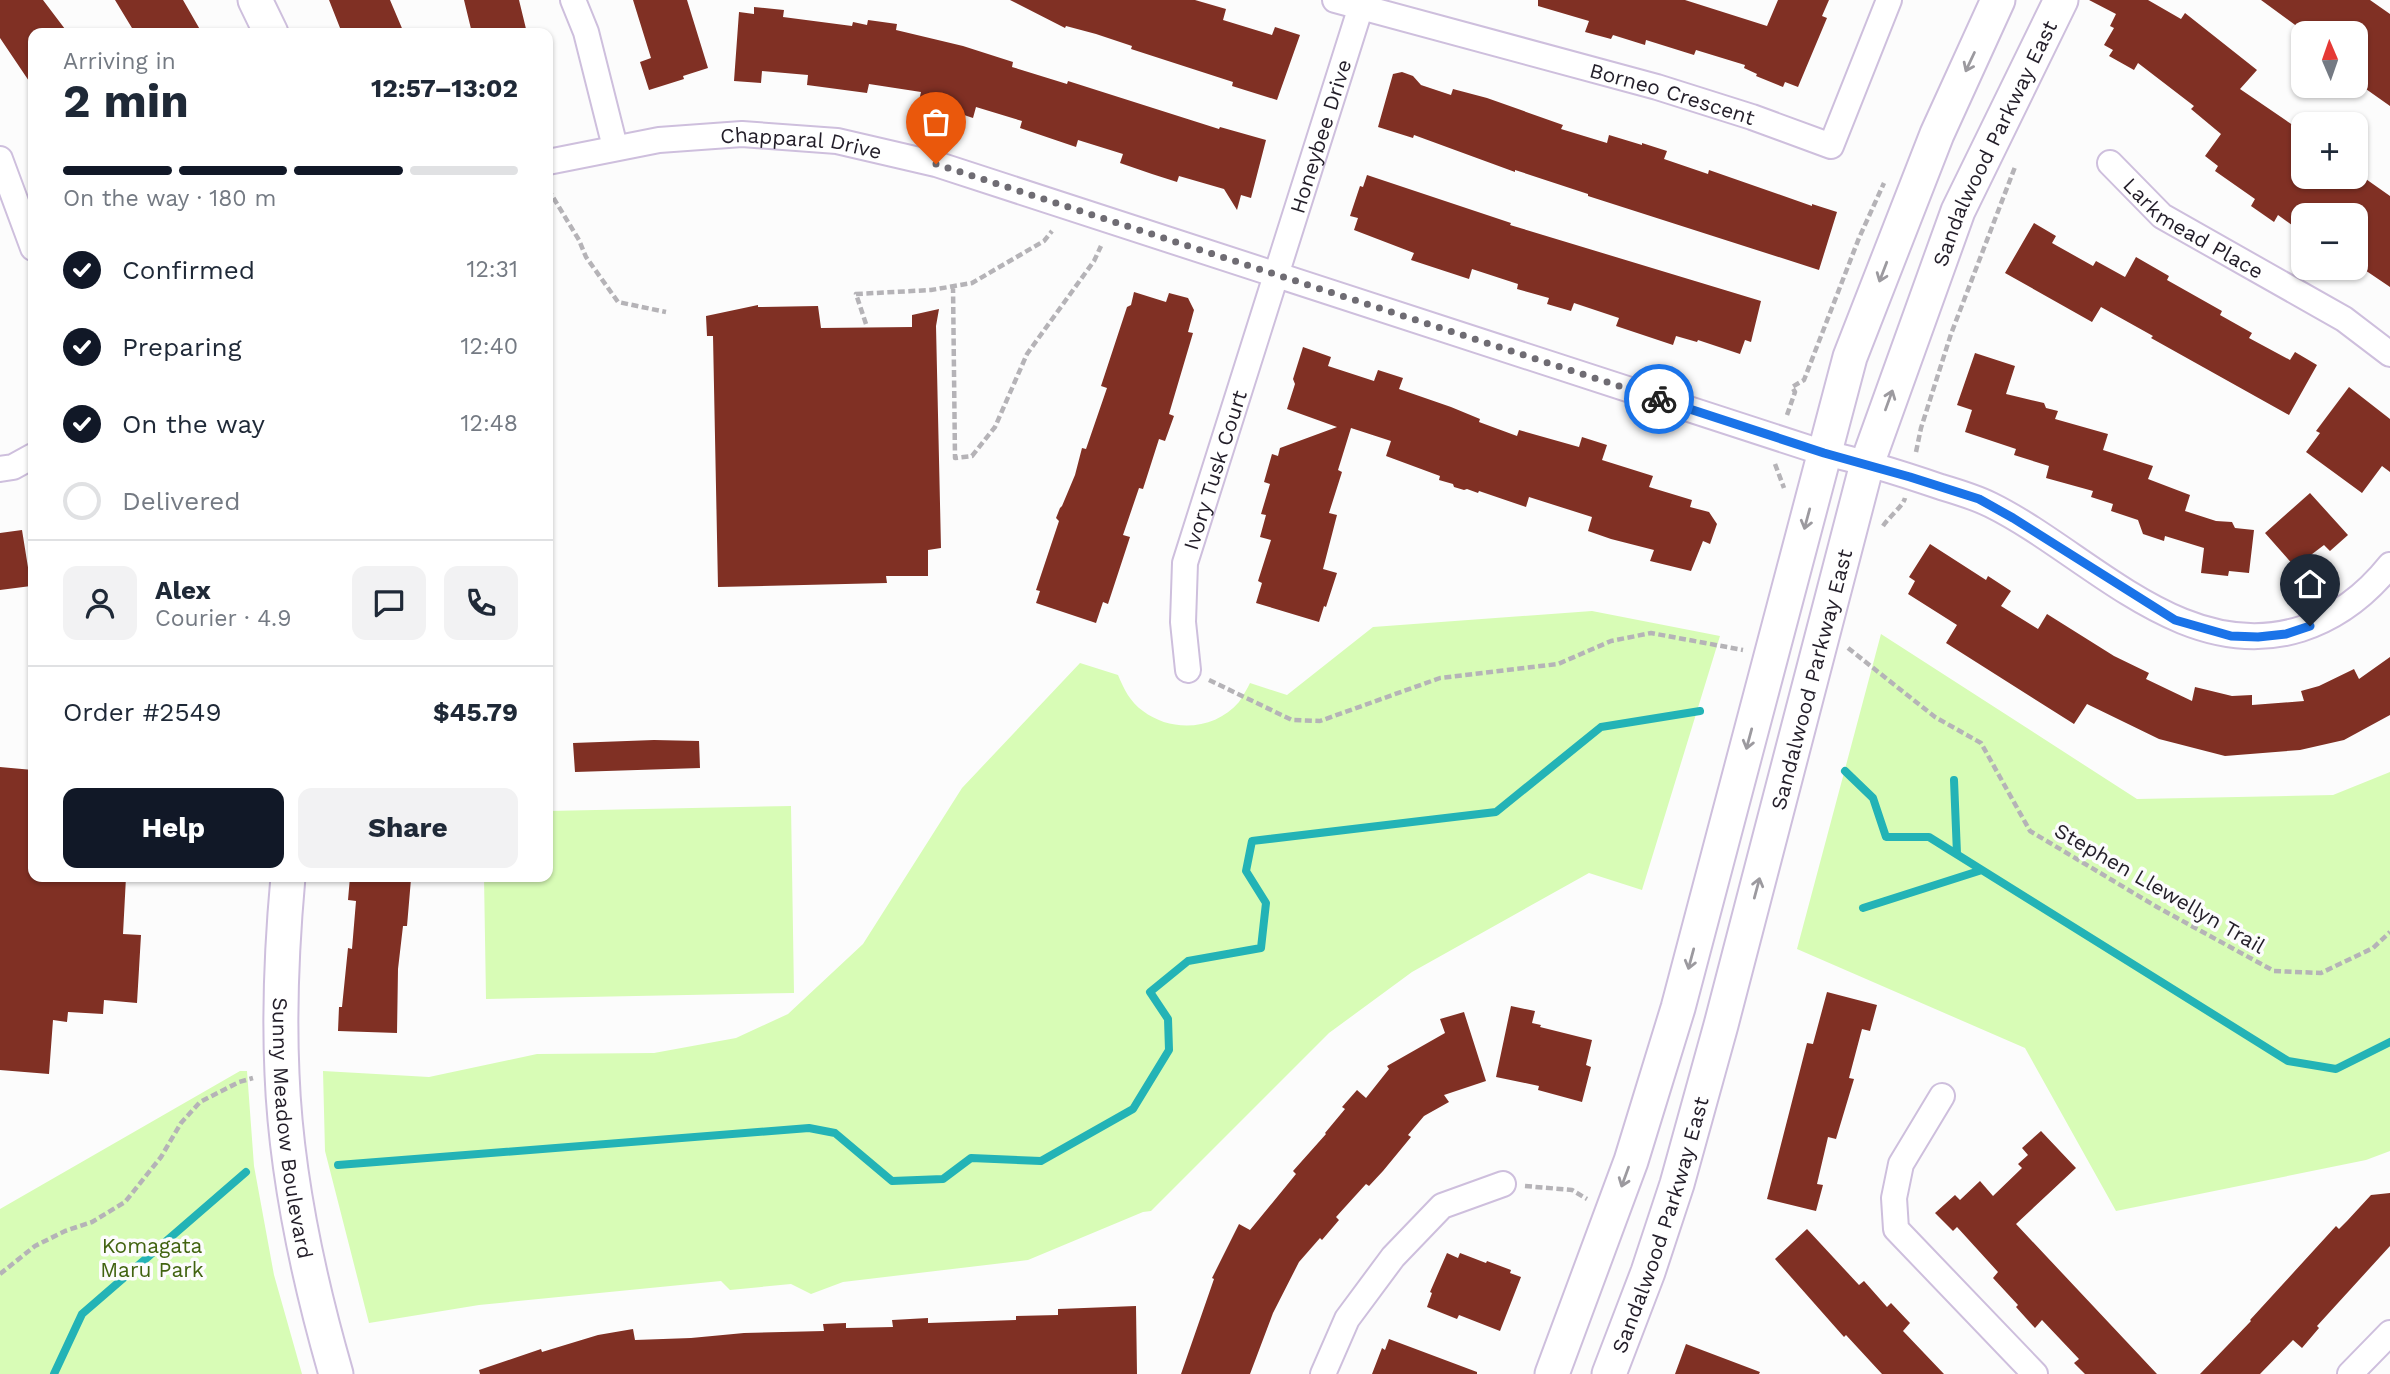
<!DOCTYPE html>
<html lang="en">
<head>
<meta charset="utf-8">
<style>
	body { margin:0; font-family:"Work Sans",sans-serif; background:#f2f2f3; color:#1f2937; height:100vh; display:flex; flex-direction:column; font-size:26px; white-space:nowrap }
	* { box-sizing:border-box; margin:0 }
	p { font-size:23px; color:#747a83 }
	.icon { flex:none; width:38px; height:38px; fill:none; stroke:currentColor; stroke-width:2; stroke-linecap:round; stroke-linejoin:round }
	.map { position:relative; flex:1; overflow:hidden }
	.panel { position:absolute; left:28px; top:28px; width:525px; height:854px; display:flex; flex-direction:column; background:#fff; border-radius:14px; box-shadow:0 2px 5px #0004 }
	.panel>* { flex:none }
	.needle { width:46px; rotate:358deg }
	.buttons { position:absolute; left:2291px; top:21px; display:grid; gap:14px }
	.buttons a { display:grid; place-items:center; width:77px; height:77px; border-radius:14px; background:#fff; box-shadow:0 2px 5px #0004; font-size:35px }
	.pin { position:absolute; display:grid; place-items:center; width:60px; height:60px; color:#fff; margin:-72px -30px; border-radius:50% 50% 50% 0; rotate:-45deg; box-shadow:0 0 7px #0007 }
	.pin .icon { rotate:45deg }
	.courier { position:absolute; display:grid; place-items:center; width:70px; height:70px; margin:-35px; border:5px solid #1a73e8; border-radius:50%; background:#fff; color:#222; box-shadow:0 2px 9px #0007 }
	.head em { font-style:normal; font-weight:700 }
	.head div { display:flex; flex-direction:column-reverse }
	.head { display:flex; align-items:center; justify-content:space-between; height:119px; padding:0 35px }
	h1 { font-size:46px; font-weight:700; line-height:52px }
	.bar { display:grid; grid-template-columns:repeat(4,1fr); gap:10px 7px; align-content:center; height:84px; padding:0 35px }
	.bar i { height:9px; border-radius:5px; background:#e0e1e3 }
	.bar .selected { background:#111827 }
	.bar p { grid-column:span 4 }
	.line { display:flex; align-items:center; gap:18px; padding:0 35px; border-top:2px solid #e0e1e3 }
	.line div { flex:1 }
	.round { display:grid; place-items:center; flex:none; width:74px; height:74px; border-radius:14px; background:#f2f2f3 }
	ol { padding:0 35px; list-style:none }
	li { display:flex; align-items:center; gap:21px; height:77px }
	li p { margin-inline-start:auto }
	li .icon { padding:7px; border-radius:50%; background:#111827; color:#fff; stroke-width:4 }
	li:last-child { color:#747a83 }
	li i { width:38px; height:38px; border:4px solid #e0e1e3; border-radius:50% }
	.cta { display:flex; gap:14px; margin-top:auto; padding:14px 35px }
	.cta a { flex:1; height:80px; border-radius:14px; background:#111827; color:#fff; font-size:28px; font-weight:700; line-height:80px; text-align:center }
	.cta a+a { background:#f2f2f3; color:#1f2937 }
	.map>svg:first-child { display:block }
</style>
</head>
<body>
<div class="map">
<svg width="2390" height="1374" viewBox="0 0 2390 1374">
	<rect width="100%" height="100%" fill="#fcfcfc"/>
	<path fill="#d8fcb6" d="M1592 611 1720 636 1642 890 1589 873 1412 972 1329 1033 1151 1211 1143 1212 1028 1260 843 1282 811 1294 791 1284 730 1290 721 1281 479 1305 369 1323 325 1151 323 1071 429 1077 537 1054 654 1053 736 1038 788 1014 863 944 962 788 1080 663 1118 675C1124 689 1130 702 1143 711 1172 733 1215 730 1239 702 1243 696 1247 689 1250 683L1287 695 1373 627Z
		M1881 634 2137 799 2333 795 2390 772V1151L2366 1160 2116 1211 2025 1048 1797 949Z
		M791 806 794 993 486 999 484 877H548V811Z
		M240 1071H247L254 1166 274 1275 302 1374H0V1209Z"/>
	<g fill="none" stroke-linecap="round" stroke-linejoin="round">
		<path stroke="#23b3b6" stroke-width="8" d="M1845 771 1873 798 1886 837H1929L2288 1061 2336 1069 2390 1042
			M1954 780 1957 854
			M1863 908 1982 870
			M338 1165 809 1128 835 1133 892 1181 943 1179 971 1158 1041 1161 1133 1109 1169 1050 1168 1019 1150 992 1188 961 1261 948 1266 903 1246 871 1252 841 1496 812 1601 727 1700 711
			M54 1374 82 1314 246 1172"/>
	</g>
	<path fill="#803024" d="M0 0H43L68 33H33V87L0 38Z
		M115 0H183L202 33H135Z
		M329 0H390L404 33H342Z
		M464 0H519L527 33H472Z
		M633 0H687L708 68 683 76 684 79 649 90 640 62 651 58Z
		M1010 0H1195L1226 9 1223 20 1272 35 1275 27 1300 35 1277 100 1232 86 1233 82 1131 49 1132 46 1096 34 1066 26 1065 28Z
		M1538 0H1685L1767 26 1778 0H1829L1822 16 1827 18 1798 87 1785 82 1783 87 1756 76 1757 74 1744 68 1745 65 1696 50 1694 55 1646 40 1645 45 1613 35 1611 39 1585 32 1589 21 1538 6Z
		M2089 0H2148L2181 19 2185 13 2257 70 2240 89 2303 132V177H2363L2390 196V287L2356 264V215H2303V233L2278 215 2274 222 2251 206 2255 199 2215 171 2218 166 2205 156 2221 134 2191 109 2194 106 2138 63 2134 70 2109 56 2113 50 2104 45 2114 28 2110 26 2116 14Z
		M2261 0H2370L2390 14V106L2356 82V33H2306Z
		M754 7 784 10 783 17 852 26 853 22 867 25 868 20 897 24 896 30 963 46 1013 62 1012 67 1067 84 1068 81 1219 129 1220 127 1266 140 1251 198 1241 195 1237 210 1224 189 1179 176 1177 182 1152 174 1120 163 1123 154 1078 140 1076 147 1020 128 1022 121 976 107 973 118 940 107 939 110 918 105 921 92 869 84 867 93 807 85 808 75 762 71 761 83 734 81 739 12 754 14Z
		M1402 72 1413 76 1421 85 1451 95 1453 89 1487 98 1563 125 1561 129 1607 143 1609 135 1642 145V143L1667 151 1664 159 1708 174 1709 170 1812 206V204L1837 212 1819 270 1588 196V194L1515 170V172L1414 135 1413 138 1378 127 1393 74Z
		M1367 175 1511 223 1510 225 1761 301 1751 342 1745 340 1740 354 1698 340 1697 342 1676 336 1673 345 1616 326 1619 318 1574 303 1571 311 1547 304 1549 298 1517 289 1518 284 1472 269 1469 279 1411 260 1414 253 1354 230 1358 218 1350 216 1360 186 1363 187Z
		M2034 223 2056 236 2052 243 2093 266 2096 261 2125 277 2136 257 2169 276 2167 280 2222 311 2220 315 2252 333 2249 338 2290 360 2295 352 2317 365 2289 415 2151 338 2153 336 2101 307 2092 322 2005 273Z
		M1134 292 1166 302 1169 293 1188 298 1194 310 1188 332 1193 333 1169 414 1174 416 1165 441 1159 439 1143 489 1139 488 1123 535 1130 537 1108 604 1103 602 1096 623 1036 603 1040 591 1036 590 1059 521 1056 518 1060 508 1062 506 1075 475 1082 448 1086 449 1107 388 1101 386 1127 307 1131 305Z
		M758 305V307L818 306 821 328 912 327V315L939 309 936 326 941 548 928 550V576H886L887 583 718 587 713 336H707L706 316Z
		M1303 347 1331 357 1328 366 1374 381 1378 370 1403 378 1399 389 1451 407 1480 419 1479 422 1517 436 1519 430 1579 447 1582 437 1607 445 1602 460 1653 476 1649 487 1692 500 1690 507 1709 512 1717 524 1710 544 1703 541 1691 571 1650 561 1654 550 1611 539 1588 531 1592 517 1529 497 1526 507 1479 491 1478 493 1467 489 1464 490 1454 487 1453 484 1439 480 1440 476 1386 456 1391 441 1351 428 1338 470 1342 472 1329 513 1337 515 1323 569 1337 573 1326 607 1324 606 1319 622 1256 603 1262 583 1258 581 1271 540 1260 537 1266 515 1261 514 1270 484 1264 482 1272 454 1278 456 1280 448 1337 427 1287 409 1295 384 1293 379Z
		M1975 353 2015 366 2006 394 2044 403 2046 408 2058 411 2055 419 2108 434 2103 450 2153 466 2148 479 2190 495 2185 511 2216 521 2232 522 2235 528 2254 530 2249 573 2229 571 2228 576 2201 573 2204 548 2165 536 2164 541 2143 534 2138 520 2111 511 2113 504 2091 497 2093 491 2046 478 2049 466 2014 455 2016 449 1965 432 1972 410 1957 405Z
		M2349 387 2390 419V472L2382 466 2362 493 2306 452 2320 433 2316 431Z
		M2310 493 2348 535 2330 551 2324 545 2295 567 2265 533Z
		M22 530 31 586 0 590V533Z
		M1930 544 1986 580 1988 576 2011 591 2001 606 2038 629 2047 614 2114 656 2149 673 2146 679 2192 701 2195 687 2232 696 2252 695V705L2304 701 2301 691 2319 686 2354 669 2359 679 2390 657V715L2344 740 2300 750 2225 756 2159 739 2087 704 2074 724 1946 643 1957 625 1908 594 1915 581 1909 577Z
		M654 740 699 741 700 768 575 772 573 743Z
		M0 767 33 770V877H126L123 934 141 935 137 1003 104 1000 103 1014 68 1012 67 1022 53 1020 49 1074 0 1070Z
		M350 877 411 879 407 926H403L398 969 397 1033 338 1031 339 1007H342L348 948 352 949 356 901 348 900Z
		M1827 992 1877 1005 1870 1031 1862 1029 1849 1078 1854 1079 1836 1139 1828 1137 1817 1184 1823 1185 1816 1211 1767 1199 1807 1043 1813 1044Z
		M1511 1006 1535 1011 1532 1023 1541 1025 1540 1027 1592 1040 1586 1065 1591 1067 1582 1102 1538 1090 1539 1086 1496 1077Z
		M1464 1012 1486 1081 1444 1095 1449 1102 1424 1116 1408 1135 1411 1137 1383 1171 1369 1186 1366 1184 1336 1217 1339 1220 1322 1240 1320 1238 1299 1262 1273 1313 1250 1374H1181L1214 1279 1212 1278 1239 1224 1250 1230 1296 1174 1293 1171 1326 1134 1325 1133 1345 1109 1342 1107 1357 1090 1366 1098 1389 1069 1387 1066 1445 1033 1440 1019Z
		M2041 1131 2076 1168 2016 1224 2157 1374H2085L2074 1363 2079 1359 2042 1320 2035 1328 2016 1307 2018 1305 1993 1278 1998 1272 1957 1227 1953 1231 1935 1213 1955 1195 1960 1200 1980 1181 1993 1196 2022 1168 2018 1164 2028 1155 2022 1148Z
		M2390 1193V1246L2317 1326 2319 1328 2302 1348 2293 1340 2260 1374H2200L2251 1321 2250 1320 2336 1226 2339 1229 2347 1221 2371 1195Z
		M1807 1229 1859 1285 1864 1281 1887 1307 1891 1303 1910 1323 1903 1331 1944 1374H1882L1846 1335 1844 1337 1775 1259Z
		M1447 1253 1458 1258 1460 1253 1486 1263 1487 1261 1511 1270 1510 1273 1521 1277 1500 1331 1459 1315 1457 1319 1427 1307 1432 1293 1430 1292Z
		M1136 1306 1137 1374H480L479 1370 541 1349 542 1352 598 1335 633 1329 635 1340 691 1338 744 1333 824 1331 823 1324 846 1323V1328L893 1327 892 1320 928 1318V1323L1016 1320V1316L1058 1315V1309Z
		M1389 1339 1477 1372V1374H1372L1382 1348 1385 1350Z
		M1686 1344 1760 1372 1759 1374H1675Z"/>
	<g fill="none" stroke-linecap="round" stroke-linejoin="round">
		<g stroke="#cebfdd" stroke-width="28">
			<g id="street">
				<path d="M573 0 586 32 615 147"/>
				<path id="s1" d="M1335 0 1657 87 1752 117 1831 146 1889 0"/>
				<path d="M0 159 33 248"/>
				<path id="s2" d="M548 162 659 140 742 134 837 141 936 164 1824 453C1863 461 1903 474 1941 487 1958 492 1975 497 1991 505 2088 553 2183 666 2301 629 2338 617 2366 595 2390 565"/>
				<path id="s3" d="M2110 163 2162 216 2344 319 2390 354"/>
				<path d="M0 469 13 467 33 456"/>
				<path id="s4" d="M1188 670 1183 622 1185 563 1363 0"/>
				<path d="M1942 1096 1901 1164 1894 1198 1896 1229 2035 1374"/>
				<path d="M1323 1374 1347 1319 1393 1257 1442 1206 1503 1184"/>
				<path d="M2350 1374 2390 1333"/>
			</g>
		</g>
		<g stroke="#cebfdd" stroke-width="37">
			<g id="secondary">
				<path d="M255 0 271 33"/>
				<path id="s5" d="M288 877C282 943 279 1008 282 1074 286 1176 308 1277 336 1374"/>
				<path d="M1552 1374 1631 1161 1678 1008 1850 357 1937 134 1998 0"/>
				<path id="s6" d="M1609 1374 1648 1272 1677 1184 1721 1025 1867 464 1958 211 2061 0"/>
			</g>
		</g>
		<path stroke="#b5b3b7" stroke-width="4.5" stroke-dasharray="7 3.5" stroke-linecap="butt" d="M548 189 579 240 586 257 618 302 666 312
			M953 286 955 458 972 456 995 427 1027 354 1094 261 1101 246
			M866 324 856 294 931 290 972 283 1044 241 1052 231
			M1787 415 1795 392 1792 387 1804 380 1859 238 1884 183
			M1916 452 1921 428 1951 334 2015 167
			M1775 464 1784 488
			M1883 526C1889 517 1903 506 1905 498
			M1848 648 1935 717 1981 743 2030 831 2157 907 2274 971 2321 973 2373 948 2390 932
			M1209 680 1292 720 1320 721 1440 678 1558 664 1611 641 1651 633 1743 650
			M1525 1186 1572 1190 1587 1199
			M0 1274 35 1246 65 1231 92 1222 125 1202 161 1157 181 1123 200 1102 239 1082 253 1078"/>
		<use href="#street" stroke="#fff" stroke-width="24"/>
		<use href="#secondary" stroke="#fff" stroke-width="33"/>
	</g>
	<defs><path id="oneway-shaft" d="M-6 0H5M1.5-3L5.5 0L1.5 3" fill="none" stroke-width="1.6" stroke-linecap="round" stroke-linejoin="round" transform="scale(1.75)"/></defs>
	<g stroke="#9c9a9f">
		<use href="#oneway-shaft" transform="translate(1970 62) rotate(115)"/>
		<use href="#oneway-shaft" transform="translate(1883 272) rotate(111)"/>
		<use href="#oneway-shaft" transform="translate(1889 400) rotate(-70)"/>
		<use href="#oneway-shaft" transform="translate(1807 519) rotate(105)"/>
		<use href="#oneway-shaft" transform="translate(1749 739) rotate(105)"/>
		<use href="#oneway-shaft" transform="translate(1757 888) rotate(-75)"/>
		<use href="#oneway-shaft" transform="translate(1691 959) rotate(105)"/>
		<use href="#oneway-shaft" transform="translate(1625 1177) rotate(110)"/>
	</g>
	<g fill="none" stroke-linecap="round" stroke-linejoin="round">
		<path stroke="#6f6c73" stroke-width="7" stroke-dasharray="0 12.6" d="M936 164 1659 399"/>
		<path stroke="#1a73e8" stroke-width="9" d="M1659 399 1824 453 1910 477 1979 499 2013 518 2175 620 2231 636 2258 637 2286 634 2310 626"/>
	</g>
	<g text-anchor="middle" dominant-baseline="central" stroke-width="7" stroke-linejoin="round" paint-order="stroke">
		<g font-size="21" fill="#231e29" stroke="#fcfcfc">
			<text stroke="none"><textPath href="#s1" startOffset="350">Borneo Crescent</textPath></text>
			<text stroke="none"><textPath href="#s4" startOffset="555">Honeybee Drive</textPath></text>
			<text stroke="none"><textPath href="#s6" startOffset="1292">Sandalwood Parkway East</textPath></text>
			<text stroke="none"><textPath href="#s2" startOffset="256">Chapparal Drive</textPath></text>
			<text stroke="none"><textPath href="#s3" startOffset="107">Larkmead Place</textPath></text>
			<text stroke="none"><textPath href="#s4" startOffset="205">Ivory Tusk Court</textPath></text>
			<text stroke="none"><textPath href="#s6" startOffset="724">Sandalwood Parkway East</textPath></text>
			<text transform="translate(2160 888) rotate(30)">Stephen Llewellyn Trail</text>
			<text stroke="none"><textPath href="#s5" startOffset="252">Sunny Meadow Boulevard</textPath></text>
			<text stroke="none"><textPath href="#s6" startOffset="158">Sandalwood Parkway East</textPath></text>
		</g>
		<g font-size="21" fill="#416310" stroke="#fcfcfc">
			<text x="152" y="1245">Komagata<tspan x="152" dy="24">Maru Park</tspan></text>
		</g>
	</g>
</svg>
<div class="buttons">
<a><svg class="needle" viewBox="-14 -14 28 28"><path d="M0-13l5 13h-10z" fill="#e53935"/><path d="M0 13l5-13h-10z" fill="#747a83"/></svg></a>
<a>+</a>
<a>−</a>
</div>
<div class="pin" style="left:936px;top:164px;background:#ea580c"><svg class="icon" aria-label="bag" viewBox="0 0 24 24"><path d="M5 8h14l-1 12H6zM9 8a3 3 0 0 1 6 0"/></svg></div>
<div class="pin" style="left:2310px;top:626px;background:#1f2937"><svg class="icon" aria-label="home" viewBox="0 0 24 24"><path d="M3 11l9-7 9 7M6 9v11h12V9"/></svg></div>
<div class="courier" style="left:1659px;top:399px"><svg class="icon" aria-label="bike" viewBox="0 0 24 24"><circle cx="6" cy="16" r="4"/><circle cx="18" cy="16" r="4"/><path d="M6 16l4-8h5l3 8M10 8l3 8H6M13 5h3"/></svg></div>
<section class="panel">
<div class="head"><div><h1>2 min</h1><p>Arriving in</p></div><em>12:57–13:02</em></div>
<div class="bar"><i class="selected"></i><i class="selected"></i><i class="selected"></i><i></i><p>On the way · 180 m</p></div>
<ol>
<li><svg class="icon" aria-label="check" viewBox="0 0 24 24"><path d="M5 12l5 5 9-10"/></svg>Confirmed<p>12:31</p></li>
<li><svg class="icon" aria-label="check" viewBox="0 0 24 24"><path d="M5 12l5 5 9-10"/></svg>Preparing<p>12:40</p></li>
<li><svg class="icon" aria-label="check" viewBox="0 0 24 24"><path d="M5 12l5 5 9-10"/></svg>On the way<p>12:48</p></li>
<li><i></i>Delivered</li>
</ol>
<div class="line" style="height:126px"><a class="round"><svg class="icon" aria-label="person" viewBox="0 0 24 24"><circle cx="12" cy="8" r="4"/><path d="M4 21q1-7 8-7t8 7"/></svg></a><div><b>Alex</b><p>Courier · 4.9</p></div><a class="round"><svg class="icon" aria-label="chat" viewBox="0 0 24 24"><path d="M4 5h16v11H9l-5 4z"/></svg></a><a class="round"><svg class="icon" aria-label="phone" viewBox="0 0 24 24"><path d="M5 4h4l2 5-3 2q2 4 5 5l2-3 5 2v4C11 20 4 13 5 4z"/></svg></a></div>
<div class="line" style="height:91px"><div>Order #2549</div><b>$45.79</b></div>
<div class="cta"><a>Help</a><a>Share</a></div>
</section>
</div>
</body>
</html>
